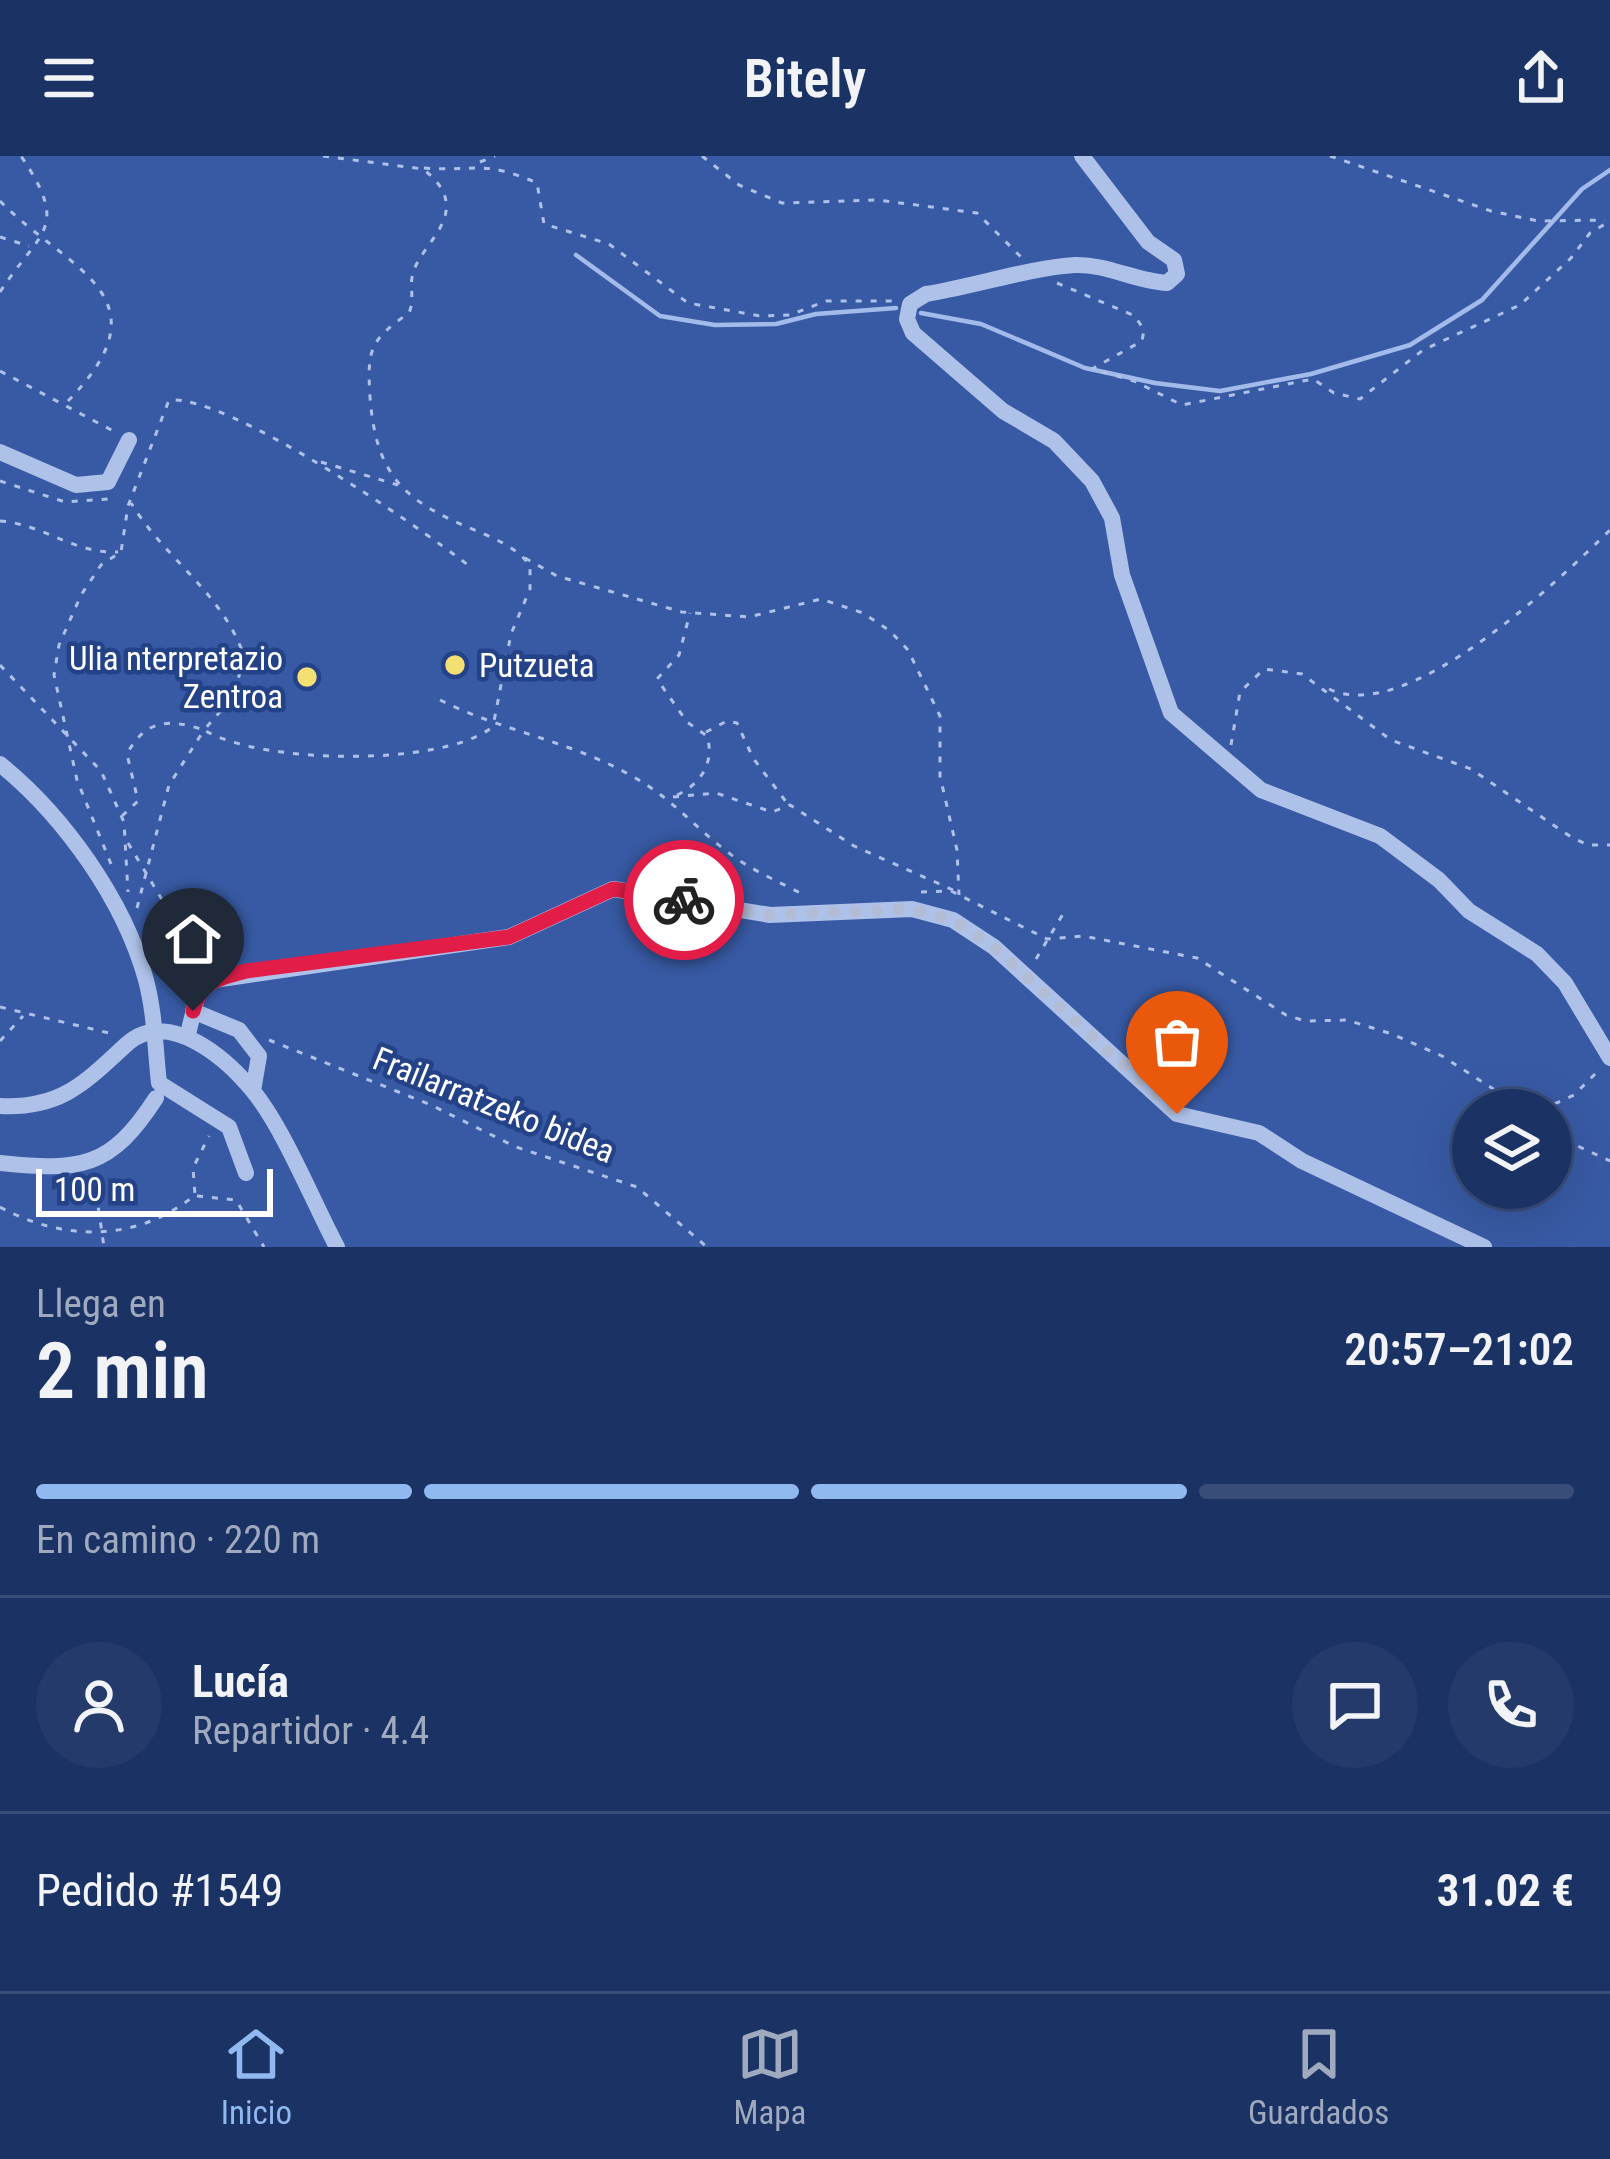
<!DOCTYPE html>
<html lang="es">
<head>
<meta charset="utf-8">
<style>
	body { margin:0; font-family:"Roboto Condensed",sans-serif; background:#243a6b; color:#f1f3f6; height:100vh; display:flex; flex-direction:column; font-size:45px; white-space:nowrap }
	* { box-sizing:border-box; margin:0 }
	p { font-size:39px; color:#a0aabf }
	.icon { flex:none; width:66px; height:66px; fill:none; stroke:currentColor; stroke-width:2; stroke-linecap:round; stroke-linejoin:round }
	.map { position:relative; height:1091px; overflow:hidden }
	.panel { display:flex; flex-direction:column; background:#1b3265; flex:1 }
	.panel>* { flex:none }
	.tools { position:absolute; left:1452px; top:933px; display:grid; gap:24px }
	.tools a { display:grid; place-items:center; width:120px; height:120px; border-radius:50%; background:#1b3265; box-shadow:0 12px 48px #0002,0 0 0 3px #394d79; font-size:60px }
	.scale { position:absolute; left:36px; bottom:30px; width:237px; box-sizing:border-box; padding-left:12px; border:6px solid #fff; border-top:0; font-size:33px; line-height:42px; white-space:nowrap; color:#fff; -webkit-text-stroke:9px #244287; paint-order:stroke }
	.pin { position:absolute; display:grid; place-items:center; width:102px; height:102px; color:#fff; margin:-123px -51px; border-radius:50% 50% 50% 0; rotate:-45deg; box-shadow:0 0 12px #0007 }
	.pin .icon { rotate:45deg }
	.courier { position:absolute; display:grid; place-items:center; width:120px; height:120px; margin:-60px; border:9px solid #e11d48; border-radius:50%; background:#fff; color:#222; box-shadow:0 3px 15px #0007 }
	.summary em { font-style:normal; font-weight:600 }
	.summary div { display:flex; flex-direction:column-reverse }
	.summary { display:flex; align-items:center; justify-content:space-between; height:204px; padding:0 36px }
	h1 { font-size:78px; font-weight:600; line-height:90px }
	.bar { display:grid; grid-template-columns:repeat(4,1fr); gap:18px 12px; align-content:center; height:144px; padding:0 36px }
	.bar i { height:15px; border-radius:9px; background:#394d79 }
	.bar .on { background:#90b9f0 }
	.bar p { grid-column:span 4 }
	.line { display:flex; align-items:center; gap:30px; padding:0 36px; border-top:3px solid #394d79 }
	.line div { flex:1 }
	.round { display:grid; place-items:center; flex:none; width:126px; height:126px; border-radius:63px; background:#243a6b }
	header { display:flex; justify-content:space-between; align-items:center; height:156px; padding:0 36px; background:#1b3265; font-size:54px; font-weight:600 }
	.menu { display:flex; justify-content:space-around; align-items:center; height:168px; border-top:3px solid #394d79; background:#1b3265; font-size:33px; color:#a0aabf }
	.menu a { display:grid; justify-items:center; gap:6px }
	.menu .on { color:#90b9f0 }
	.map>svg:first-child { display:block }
</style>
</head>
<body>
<header><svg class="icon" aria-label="menu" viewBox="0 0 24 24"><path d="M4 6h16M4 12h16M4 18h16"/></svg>Bitely<svg class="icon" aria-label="share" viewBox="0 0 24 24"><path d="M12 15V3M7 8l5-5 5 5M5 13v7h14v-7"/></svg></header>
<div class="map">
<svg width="1610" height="1091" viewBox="0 0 1610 1091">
	<rect width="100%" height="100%" fill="#244287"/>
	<path fill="#385aa4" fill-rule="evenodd" d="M0 0H1610V1091H0ZM1473 954H1551V1032H1473Z"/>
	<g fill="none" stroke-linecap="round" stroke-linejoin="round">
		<path stroke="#a3bbea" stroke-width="4.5" d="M576 99 660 160 715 169 776 168 816 158 896 152
			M921 157 981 168 1085 212 1155 227 1220 235 1311 218 1410 189 1482 144 1582 33 1610 14"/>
		<path stroke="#aec2e9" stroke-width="3" stroke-dasharray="6 9" stroke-linecap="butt" d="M323 0 423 13C477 55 422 85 413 117 409 130 415 143 409 157 370 184 367 193 370 241 376 321 405 346 477 375 496 383 519 393 530 410V433L511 478 493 570
			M702 0 739 29 782 47 878 44 977 57 1021 101
			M1330 0 1491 55 1538 65 1605 64
			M480 6 495 0
			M424 12C477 16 482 3 537 27L544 68 609 88 688 147 760 160 790 159 826 145H892
			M0 45C67 114 173 140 65 248
			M0 81 29 90
			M1057 127 1135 160 1144 174 1142 185 1092 213 1134 225 1182 249 1313 223 1334 237 1360 243 1423 194 1520 149 1571 102 1590 77 1610 65
			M0 136C40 74 71 74 21 0
			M0 215 117 277
			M321 306 398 329
			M0 325 65 346 108 343
			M0 365C43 368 74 398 118 396
			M525 402 557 420 682 456 749 461 821 443 863 457 890 475 908 494 940 560V620L957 694 959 739
			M0 509 101 615 124 666 128 736
			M1329 533C1407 570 1556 427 1610 374
			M440 544C502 575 570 585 630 619 672 642 690 667 725 694 748 713 780 726 806 740
			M706 576 727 565 737 567 753 602 787 647
			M1231 589 1240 536 1264 513 1302 518 1391 584 1471 613 1571 681 1588 689H1610
			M677 639C701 628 715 606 707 580L687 566 657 523 679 499 690 457
			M673 641 716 637 772 656 790 649 854 690 953 734
			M122 660 138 645 127 598C145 564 168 562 204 574L234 540 244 500C222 436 165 403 131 347
			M128 687 203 812
			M111 708 77 624 54 519 59 489 81 439 101 409 121 396 128 350 169 244C229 239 416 369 468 409
			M921 736 951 735 1047 783 1083 780 1197 802 1286 859 1305 865 1347 864 1392 878 1442 900 1526 954
			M137 752 169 629 204 574C260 608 439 611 491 572
			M1036 803 1063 758
			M0 851 113 878
			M269 884 431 949 516 991 637 1031 707 1091
			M0 885 23 860
			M1541 954 1574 939 1598 915
			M1551 978 1610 1005
			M94 1022 104 1091
			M197 1040 236 1044 264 1091
			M0 1051C64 1086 138 1086 195 1039L193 1012 209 980"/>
		<path stroke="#aec2e9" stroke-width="16" d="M1082 0 1148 86 1174 104 1177 118 1167 127C1135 125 1107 108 1075 109 1034 111 970 131 926 138L910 148 907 163 913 177 1003 255 1054 285 1092 325 1112 362 1122 419 1171 557 1261 634 1380 680 1439 724 1469 755 1537 798 1565 827 1610 902
			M0 296 76 329 108 326 129 284
			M0 608C64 660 124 744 146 824 155 858 155 892 159 927L229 971 246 1017
			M193 855 239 874 259 900 253 935
			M188 878 198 837 214 824 509 781 613 733 770 759 912 753 953 764 994 791 1177 958 1259 977 1302 1005 1484 1091
			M0 950C63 953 86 925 128 887 169 852 227 903 253 935 284 973 313 1046 337 1091
			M0 1007C81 1015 110 1013 156 942"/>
	</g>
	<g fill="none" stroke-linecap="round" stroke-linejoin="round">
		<path stroke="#b2bdd5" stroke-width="12" stroke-dasharray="0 21.6" d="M684 744 770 759 912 753 953 764 994 791 1177 958"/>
		<path stroke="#e11d48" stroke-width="15" d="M193 855C200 826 218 822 246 815L509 781 613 733 684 744"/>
	</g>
	<g fill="#f4df72" stroke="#244287" stroke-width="4.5">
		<circle cx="455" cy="509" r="12"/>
		<circle cx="307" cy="521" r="12"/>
	</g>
	<g text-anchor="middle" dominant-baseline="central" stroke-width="9" stroke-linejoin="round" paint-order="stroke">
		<g font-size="33" fill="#fff" stroke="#244287" text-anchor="end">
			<text x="283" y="502">Ulia nterpretazio<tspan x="283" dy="38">Zentroa</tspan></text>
			<text x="479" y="509" text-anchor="start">Putzueta</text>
		</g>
		<g font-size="33" fill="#fff" stroke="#244287">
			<text transform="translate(494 949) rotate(22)">Frailarratzeko bidea</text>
		</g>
	</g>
</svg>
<div class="tools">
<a><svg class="icon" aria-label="layers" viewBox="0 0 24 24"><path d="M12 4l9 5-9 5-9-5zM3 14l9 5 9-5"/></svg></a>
</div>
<div class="scale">100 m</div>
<div class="pin" style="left:1177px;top:958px;background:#ea580c"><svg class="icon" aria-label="bag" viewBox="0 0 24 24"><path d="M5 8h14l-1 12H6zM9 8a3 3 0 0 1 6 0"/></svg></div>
<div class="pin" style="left:193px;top:855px;background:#1f2937"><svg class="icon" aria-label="home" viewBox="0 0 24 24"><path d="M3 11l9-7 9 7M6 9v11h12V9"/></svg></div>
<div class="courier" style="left:684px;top:744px"><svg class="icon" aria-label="bike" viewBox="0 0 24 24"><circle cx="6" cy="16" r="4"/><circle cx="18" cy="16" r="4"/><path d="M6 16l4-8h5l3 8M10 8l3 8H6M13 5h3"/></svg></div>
</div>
<section class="panel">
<div class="summary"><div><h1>2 min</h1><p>Llega en</p></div><em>20:57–21:02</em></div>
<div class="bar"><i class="on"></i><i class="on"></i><i class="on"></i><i></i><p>En camino · 220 m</p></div>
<div class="line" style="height:216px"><a class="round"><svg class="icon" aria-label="person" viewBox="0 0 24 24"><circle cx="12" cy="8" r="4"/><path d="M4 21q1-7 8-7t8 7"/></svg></a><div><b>Lucía</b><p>Repartidor · 4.4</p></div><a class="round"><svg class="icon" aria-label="chat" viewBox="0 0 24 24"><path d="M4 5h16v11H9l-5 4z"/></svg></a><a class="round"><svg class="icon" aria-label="phone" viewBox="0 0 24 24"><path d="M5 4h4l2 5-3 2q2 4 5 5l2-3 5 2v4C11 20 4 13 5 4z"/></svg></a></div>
<div class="line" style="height:156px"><div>Pedido #1549</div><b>31.02 €</b></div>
</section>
<nav class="menu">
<a class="on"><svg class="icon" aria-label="home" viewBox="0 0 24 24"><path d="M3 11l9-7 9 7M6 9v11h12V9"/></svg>Inicio</a>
<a><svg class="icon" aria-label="map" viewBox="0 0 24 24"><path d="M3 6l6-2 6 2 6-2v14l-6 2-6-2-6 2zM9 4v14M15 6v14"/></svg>Mapa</a>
<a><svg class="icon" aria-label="saved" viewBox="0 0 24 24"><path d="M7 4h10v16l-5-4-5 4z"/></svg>Guardados</a>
</nav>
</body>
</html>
